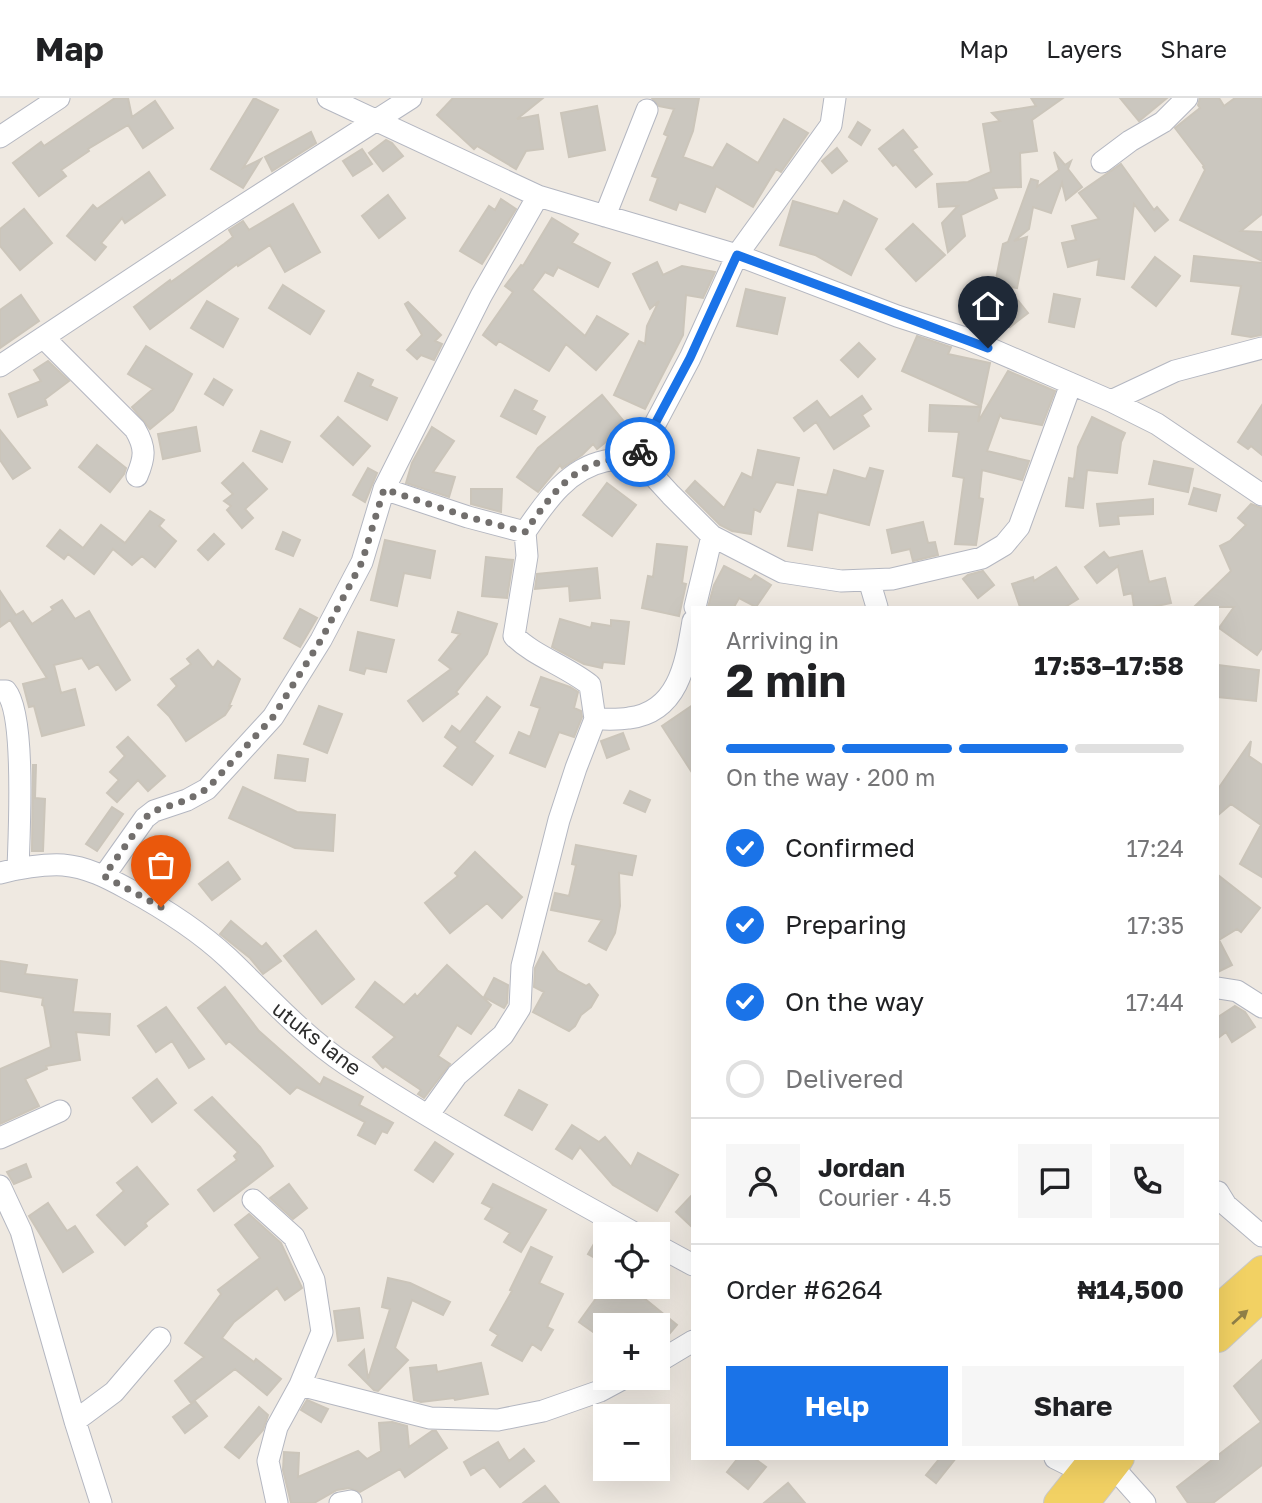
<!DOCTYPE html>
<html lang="en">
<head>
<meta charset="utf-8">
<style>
	body { margin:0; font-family:"Golos Text",sans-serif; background:#f6f6f6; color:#202124; height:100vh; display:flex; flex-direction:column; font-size:26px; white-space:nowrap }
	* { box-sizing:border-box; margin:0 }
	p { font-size:23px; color:#757577 }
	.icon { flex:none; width:38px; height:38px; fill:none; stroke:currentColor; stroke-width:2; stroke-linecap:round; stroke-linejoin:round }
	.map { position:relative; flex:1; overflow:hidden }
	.drawer { position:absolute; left:691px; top:508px; width:528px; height:854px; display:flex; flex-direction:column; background:#fff; border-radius:0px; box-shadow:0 7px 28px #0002 }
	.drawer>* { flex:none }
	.buttons { position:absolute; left:593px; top:1124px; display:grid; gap:14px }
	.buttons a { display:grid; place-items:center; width:77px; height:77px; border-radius:0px; background:#fff; box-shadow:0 7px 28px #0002; font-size:35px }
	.pin { position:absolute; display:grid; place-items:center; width:60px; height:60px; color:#fff; margin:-72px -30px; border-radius:50% 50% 50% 0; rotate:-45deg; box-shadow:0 0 7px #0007 }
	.pin .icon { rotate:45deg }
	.courier { position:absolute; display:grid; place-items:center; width:70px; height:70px; margin:-35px; border:5px solid #1a73e8; border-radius:50%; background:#fff; color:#222; box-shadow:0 2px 9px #0007 }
	.headline em { font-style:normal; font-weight:700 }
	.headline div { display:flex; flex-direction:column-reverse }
	.headline { display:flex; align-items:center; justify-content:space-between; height:119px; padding:0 35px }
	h1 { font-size:46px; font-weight:700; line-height:52px }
	.bar { display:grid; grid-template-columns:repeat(4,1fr); gap:10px 7px; align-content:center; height:84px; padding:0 35px }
	.bar i { height:9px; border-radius:5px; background:#e0e0e0 }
	.bar .selected { background:#1a73e8 }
	.bar p { grid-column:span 4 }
	.line { display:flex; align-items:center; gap:18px; padding:0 35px; border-top:2px solid #e0e0e0 }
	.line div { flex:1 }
	.round { display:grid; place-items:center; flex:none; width:74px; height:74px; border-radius:0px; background:#f6f6f6 }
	ol { padding:0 35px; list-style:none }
	li { display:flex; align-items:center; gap:21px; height:77px }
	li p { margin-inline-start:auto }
	li .icon { padding:7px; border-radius:50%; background:#1a73e8; color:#fff; stroke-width:4 }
	li:last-child { color:#757577 }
	li i { width:38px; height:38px; border:4px solid #e0e0e0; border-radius:50% }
	.button { display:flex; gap:14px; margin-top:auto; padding:14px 35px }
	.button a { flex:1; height:80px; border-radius:0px; background:#1a73e8; color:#fff; font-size:28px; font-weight:700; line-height:80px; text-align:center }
	.button a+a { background:#f6f6f6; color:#202124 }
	header { display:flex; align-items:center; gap:42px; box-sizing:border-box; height:98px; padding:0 35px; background:#fff; border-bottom:2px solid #e0e0e0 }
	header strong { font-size:33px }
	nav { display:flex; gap:38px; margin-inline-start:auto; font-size:24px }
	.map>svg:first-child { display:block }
</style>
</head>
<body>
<header>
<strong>Map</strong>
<nav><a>Map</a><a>Layers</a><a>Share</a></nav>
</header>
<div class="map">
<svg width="1262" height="1405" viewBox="0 0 1262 1405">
	<rect width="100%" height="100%" fill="#efe9e1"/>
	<path fill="#cbc7bf" stroke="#cbc5ba" stroke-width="2" d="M115 0H128L132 19 155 3 173 30 143 50 128 27 88 51 89 53 61 72 66 78 39 98 13 65 41 44 44 48Z
		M254 0 278 12 243 70 261 61 243 90 211 71Z
		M453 0H543L517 21 538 17 543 51 526 53 516 71 477 48 474 51 437 17Z
		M652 0H699L693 33 683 59 713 70 727 46 758 65 784 21 808 35 781 74 776 71 753 109 716 88 705 114 679 104 676 112 650 102 658 80 652 78 668 38 664 36 674 11 659 8Z
		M1031 0H1063L1032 22 1037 53 1020 55 1021 89 993 90 997 100 961 117 965 138 948 154 942 125 958 108 939 109 937 86 968 84 991 74 983 26 1000 23 992 15 1036 8Z
		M1120 0H1167L1139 23Z
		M1200 0H1219L1224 8 1235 0H1262V116L1241 133 1262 134V163L1180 122 1205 72 1203 69 1204 68 1175 30 1200 10 1198 7Z
		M597 8 605 52 569 59 561 15Z
		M858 24 870 32 861 47 849 39Z
		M903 32 917 49 912 52 932 76 916 89 896 66 893 68 879 51Z
		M311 34 316 45 272 73 265 59Z
		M386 42 392 45 403 58 383 73 369 55Z
		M837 50 847 63 832 75 822 63Z
		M362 51 372 66 353 78 343 63Z
		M1054 54 1065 67 1071 63 1068 71 1082 89 1066 102 1062 85 1051 115 1033 109 1029 131 1014 143 1027 139 1017 190 995 186 1003 146 1008 144 1031 81 1038 83 1037 89 1059 72Z
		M1121 66 1154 112 1157 109 1168 122 1155 133 1134 106 1124 181 1097 177 1099 161 1068 169 1062 145 1076 142 1072 128 1099 121 1079 95Z
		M149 74 165 97 125 125 122 120 101 145 106 149 95 162 67 138 93 107 97 111Z
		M388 97 405 120 379 140 362 118Z
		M501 101 516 111 482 166 460 153 489 108 495 112Z
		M793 103 838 116 844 103 877 121 851 177 815 157 780 147Z
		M293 106 320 154 285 174 270 147 238 168 237 166 150 231 134 209 170 182 171 184 224 146 233 139 229 132 243 123 249 132Z
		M24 111 52 145 20 172 0 148V131Z
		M552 120 578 136 572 145 610 165 598 189 558 169 553 178 545 174 532 192 585 238 597 218 628 236 596 272 566 246 549 273 499 243 496 247 483 237 513 194 505 188 521 167 523 168Z
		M913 126 945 157 916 183 886 151Z
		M1194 158 1262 165 1261 237 1251 239 1232 236 1241 188 1191 183Z
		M1155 159 1180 178 1156 208 1132 189Z
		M657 164 663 177 682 168 715 174 703 200 686 197 683 237 645 311 614 297 639 243 645 246 647 228 659 203 650 211 633 176Z
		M283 187 324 213 310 236 269 210Z
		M746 191 785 200 777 236 737 228Z
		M1012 195 1028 215 1010 229 994 209Z
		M1054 196 1080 201 1074 229 1049 224Z
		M21 197 39 223 0 250V212Z
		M207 203 238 221 223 249 191 230Z
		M408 204 441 237 435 243 442 246 434 262 421 257 417 261 407 252 422 237 405 206Z
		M917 238 951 249 948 256 990 265 981 308 902 273Z
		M859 245 875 261 858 279 841 262Z
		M146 248 192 276 173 312 150 331 132 309 153 291 128 276Z
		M48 263 69 283 45 301 47 307 18 319 9 296 41 283 34 272Z
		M1008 273 1055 293 1042 327 1003 320 1000 317 987 353 1029 363 1022 382 982 372 979 400 983 401 976 447 955 446 964 380 953 378 959 334 929 333 930 307 981 309 978 324Z
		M358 275 373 282 370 288 397 300 387 322 345 303Z
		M214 281 232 292 223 307 205 296Z
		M515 292 537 303 532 312 545 319 536 336 501 318Z
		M602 297 627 327 597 351 593 346 582 357 562 370 560 367 538 394 517 379 538 350Z
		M862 298 871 311 862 317 869 328 834 351 816 324 804 333 794 320 817 303 830 320Z
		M1262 307V357L1251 348 1248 351 1238 344Z
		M338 319 370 348 353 367 321 338Z
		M1092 319 1125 335 1121 344 1117 375 1087 372 1083 410 1066 408 1069 380 1074 381 1078 349Z
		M196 329 200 353 163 361 158 336Z
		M432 329 454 343 433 374 455 379 449 399 406 385 412 365Z
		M0 332 30 370 13 381 0 362Z
		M261 333 290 344 282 364 253 353Z
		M97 347 126 370 124 376 110 394 79 369Z
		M758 352 799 360 793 387 776 384 760 414 754 411 751 436 732 433 720 427 686 393 695 383 724 410 742 375 752 380Z
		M1154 363 1193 371 1188 394 1149 386Z
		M243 365 267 391 245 411 253 420 242 430 227 412 231 408 224 403 233 396 222 385Z
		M368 370 377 375 365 404 353 397Z
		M870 370 883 373 869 427 818 414 812 452 788 448 798 392 827 397 834 372 866 381Z
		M607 385 636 407 612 438 583 417Z
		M1194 390 1220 397 1216 413 1189 406Z
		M471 391H502L501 414 471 406Z
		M1153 401V416L1118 418 1119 426 1100 428 1097 406Z
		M1251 406 1262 410V550L1257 557 1219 530 1234 509H1194L1231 473 1220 448 1230 443 1246 427 1238 420Z
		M150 413 164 422 159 428 176 443 155 469 142 458 132 467 113 451 94 476 68 456 64 461 47 448 60 432 83 450 101 427 125 445Z
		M923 424 928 445 935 444 938 457 913 463 910 451 892 455 887 432Z
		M283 434 300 442 293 458 276 451Z
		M214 436 224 446 208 462 198 452Z
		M385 442 435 453 430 480 404 475 397 508 371 502Z
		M657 446 687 449 682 485 686 486 679 518 642 510 648 478 653 479Z
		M1142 453 1149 484 1165 480 1171 505 1152 509H1134L1132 495 1124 497 1118 468 1097 485 1085 469 1104 454 1109 460Z
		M486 459 513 462 507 500 482 498Z
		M724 468 751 482 755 477 771 487 756 509 739 500 734 509H708L714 487Z
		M1056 469 1078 501 1065 509H1020L1012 486 1033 479 1034 483Z
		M597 470 600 500 570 503 569 488 535 491 537 476Z
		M983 473 994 487 978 500 963 481 968 477Z
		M0 493 16 517 23 513 32 526 53 512 51 509 62 502 75 521 89 513 130 582 116 592 98 566 89 571 82 560 54 567 61 595 75 591 84 627 42 638 34 608 29 609 23 586 47 580 10 522 0 529Z
		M300 511 317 520 300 549 284 540Z
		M458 514 497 526 487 556 456 594 458 596 423 623 408 603 451 571 439 562 460 536 452 534Z
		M560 521 591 530 592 525 611 528V522L629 524 624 566 603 564 602 570 584 566 552 549Z
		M358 534 394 542 386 574 366 570 364 576 350 572Z
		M198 552 213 570 218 563 240 581 229 608H231L225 617 186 643 169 618 158 607 177 588 171 581 191 566 187 561Z
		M1218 567 1259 572 1256 603 1218 599Z
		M541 579 570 589 578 594 574 610 581 613 582 619 574 639 559 634 545 669 510 655 519 634 530 639 540 610 531 607Z
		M487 599 500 609 474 644 493 658 472 687 444 668 458 649 445 639 452 628 460 634Z
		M693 607V676L662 628Z
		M319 608 342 616 327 655 304 646Z
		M623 635 629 651 607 660 601 643Z
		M128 639 165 678 148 693 138 682 117 704 107 695 119 682 110 674 125 658 117 649Z
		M1251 643 1249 658 1262 667V779L1240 766 1261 727 1231 706 1218 717V691Z
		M278 657 308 661 305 683 275 680Z
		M33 667H36L35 700 45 701 43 753H32Z
		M243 689 297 714 335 717 333 753 295 750 229 720Z
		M630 693 650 702 645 714 624 705Z
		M112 709 123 716 97 753 86 746Z
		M576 747 636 758 632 777 619 775 620 808 615 835 606 852 589 843 602 822 551 812 555 795 569 798 576 767 572 766Z
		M475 754 522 799 502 820 487 805 450 835 425 805 458 778 455 775Z
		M228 764 240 781 212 802 199 786Z
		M1218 777 1260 810 1241 834 1237 831 1219 842 1232 867 1218 874Z
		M231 823 262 849 266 845 281 863 263 876 250 860 220 836Z
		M316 833 354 881 322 906 284 858Z
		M543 854 558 873 586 888 589 886 598 897 591 909 581 917 575 928 569 933 533 914 544 894 534 889 535 870Z
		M0 863 27 867 25 876 77 882 73 914 110 916 109 937 76 934 80 962 46 968 47 971 25 981 39 1008 0 1026V971L51 949 44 908 42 907 43 900 0 893Z
		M447 867 491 907 471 936 457 927 438 958 450 966 424 1000 418 996 421 992 385 968 383 970 373 959 395 939 356 909 375 884 404 907 415 896 417 899Z
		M494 880 508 887 507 905 504 910 484 899Z
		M225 889 259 933 320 987 324 979 363 999 359 1007 393 1025 387 1035 382 1033 375 1046 358 1037 365 1024 297 989 290 996 229 943 226 946 198 910Z
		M1235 908 1245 914 1255 929 1232 944 1226 934 1218 940V919Z
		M166 909 204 961 189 970 172 943 156 954 138 928Z
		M157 981 176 1005 152 1024 133 1000Z
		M519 992 547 1007 532 1032 505 1017Z
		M212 999 260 1049 273 1068 214 1113 198 1092 237 1062 234 1058 238 1054 195 1012Z
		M572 1027 599 1044 605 1039 631 1069 638 1055 678 1077 657 1113 613 1087 580 1049 572 1061 556 1051Z
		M435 1044 453 1056 433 1084 415 1072Z
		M26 1066 31 1079 14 1086 7 1074Z
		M137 1069 168 1106 145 1125 147 1128 125 1147 97 1117 124 1093 117 1085Z
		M289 1086 307 1110 293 1121 270 1100Z
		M493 1086 546 1112 521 1154 504 1144 510 1135 485 1121 492 1110 482 1105Z
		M693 1096V1130L676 1114Z
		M48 1105 67 1133 75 1128 93 1154 63 1174 29 1118Z
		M249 1116 281 1145 302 1190 285 1202 277 1190 234 1224 222 1240 254 1264 256 1261 281 1281 267 1297 235 1271 191 1305 175 1283 204 1259 185 1245 221 1196 218 1192 260 1160 235 1127Z
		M602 1132 606 1134V1166L588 1156Z
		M531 1149 552 1159 539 1185 563 1196 547 1229 553 1232 541 1252 532 1246 522 1263 492 1247 498 1237 490 1232 512 1193 510 1192Z
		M388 1180 410 1185 450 1204 443 1217 412 1202 395 1250 408 1262 378 1293 374 1292 349 1267 364 1252 368 1281 390 1211 382 1209Z
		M605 1188H629L677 1227 658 1249V1227H606V1243L579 1224Z
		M359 1210 363 1240 338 1243 334 1213Z
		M1262 1262V1367L1213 1405H1188L1177 1389 1261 1324 1234 1288Z
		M481 1265 488 1296 455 1302 454 1300 421 1304 414 1302 410 1270 436 1267 437 1274Z
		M307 1302 328 1311 321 1324 301 1312Z
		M195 1303 207 1318 185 1335 173 1319Z
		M259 1309 268 1317 263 1332 239 1360 225 1349Z
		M392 1324 407 1328 409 1349 432 1333H436L447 1350 405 1379 400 1371 360 1394 349 1390 337 1392 314 1405H291L283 1372 284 1354 299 1355 298 1379 358 1353 367 1361 381 1353 379 1325Z
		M498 1344 509 1363 524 1351 534 1363 500 1389 484 1369 471 1377 464 1364Z
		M738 1360H754L766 1369 748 1391 727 1374Z
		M940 1360H956L936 1385 926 1377Z
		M788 1385 805 1405H764Z
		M545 1388 559 1405H523Z"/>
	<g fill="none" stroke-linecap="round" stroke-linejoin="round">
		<g stroke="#b4b7c1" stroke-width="23">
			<path id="minor" d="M328 0 538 98 737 157 897 218 968 241 1111 303 1157 326 1262 397
				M0 39 59 0
				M1102 64 1130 43 1163 24 1187 0
				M605 118 647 12
				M44 240 135 331C146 350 145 359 137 378
				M0 268 222 121 411 0
				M1111 303 1175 273 1262 250
				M637 360 671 397 712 438 782 474 841 483 892 481 982 460 1004 447 1019 429 1071 286
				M637 360 690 260 737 157 831 27 835 0
				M384 391 468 419 525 434C545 405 567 371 605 363 615 361 627 361 637 360
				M869 482 877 509
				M695 509 712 438
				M0 593H6C26 617 19 736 18 771
				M595 621C606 621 618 622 629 620 679 614 686 564 693 523
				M0 775C20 770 43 766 63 767 87 769 108 780 128 791 163 810 199 833 228 860 267 897 302 937 347 967 440 1028 539 1082 636 1136
				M104 778 145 720 154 713 187 702 207 691 273 619 321 542 362 464 384 391 481 198 538 98
				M1218 890 1237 893 1262 909
				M429 1016 457 977 503 937 520 910 522 868 559 722 576 670 595 621 590 587C566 568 534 558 514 538L527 458 525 434
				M0 1040 60 1013
				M0 1088 21 1133 75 1323 101 1405
				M1218 1094 1226 1107 1262 1138
				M253 1102 294 1139 314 1182 322 1234 300 1287 277 1329 268 1363 277 1405
				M658 1148 693 1167
				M658 1264 693 1243
				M300 1287 430 1320 498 1322 543 1313 600 1293 626 1279
				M75 1323 114 1294 160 1240
				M1055 1360 1083 1374
				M1113 1369 1145 1405
				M340 1405 351 1403"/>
		</g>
		<g stroke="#c9c9c9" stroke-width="30">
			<path id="major" d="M1218 1211 1262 1172
				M1218 1240 1262 1199
				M1058 1405 1094 1360
				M1085 1405 1120 1360"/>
		</g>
		<use href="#minor" stroke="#fff" stroke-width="21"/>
		<use href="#major" stroke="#f2d163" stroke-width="28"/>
	</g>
	<defs><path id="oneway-solid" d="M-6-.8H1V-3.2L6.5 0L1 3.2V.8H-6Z" transform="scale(1.75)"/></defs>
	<use fill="#908048" href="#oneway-solid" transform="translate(1240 1219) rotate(-42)"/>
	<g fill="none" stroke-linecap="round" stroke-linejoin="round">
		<path stroke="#726f6d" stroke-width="7" stroke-dasharray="0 12.6" d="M161 809 104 778 145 720 154 713 187 702 207 691 273 619 321 542 362 464 384 391 468 419 525 434C546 405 567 371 605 363 615 361 627 361 638 360L640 354"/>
		<path stroke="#1a73e8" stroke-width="9" d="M640 354 690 260 737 157 988 250"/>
	</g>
	<g text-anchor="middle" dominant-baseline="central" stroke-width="5" stroke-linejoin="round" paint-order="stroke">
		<g font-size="21" fill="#2e2e2e" stroke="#fff">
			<text transform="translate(317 940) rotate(38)">utuks lane</text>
		</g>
	</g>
</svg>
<div class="buttons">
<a><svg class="icon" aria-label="locate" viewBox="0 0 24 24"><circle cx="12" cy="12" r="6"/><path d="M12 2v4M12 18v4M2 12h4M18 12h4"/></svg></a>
<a>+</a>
<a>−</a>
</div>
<div class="pin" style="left:161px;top:809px;background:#ea580c"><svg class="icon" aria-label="bag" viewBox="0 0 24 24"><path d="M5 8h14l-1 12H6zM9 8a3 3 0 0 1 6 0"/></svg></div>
<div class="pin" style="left:988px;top:250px;background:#1f2937"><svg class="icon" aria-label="home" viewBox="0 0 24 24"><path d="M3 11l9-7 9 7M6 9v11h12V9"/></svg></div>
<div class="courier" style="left:640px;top:354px"><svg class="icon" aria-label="bike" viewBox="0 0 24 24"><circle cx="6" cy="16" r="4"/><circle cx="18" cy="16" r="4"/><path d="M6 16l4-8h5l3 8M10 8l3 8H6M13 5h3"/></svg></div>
<section class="drawer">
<div class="headline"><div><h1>2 min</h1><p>Arriving in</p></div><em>17:53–17:58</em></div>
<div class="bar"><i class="selected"></i><i class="selected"></i><i class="selected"></i><i></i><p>On the way · 200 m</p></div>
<ol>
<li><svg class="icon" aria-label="check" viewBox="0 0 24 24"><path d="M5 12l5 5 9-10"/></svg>Confirmed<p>17:24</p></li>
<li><svg class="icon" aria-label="check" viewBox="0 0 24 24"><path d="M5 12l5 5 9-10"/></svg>Preparing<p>17:35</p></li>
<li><svg class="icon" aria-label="check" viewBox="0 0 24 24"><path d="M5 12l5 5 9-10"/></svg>On the way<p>17:44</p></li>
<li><i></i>Delivered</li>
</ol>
<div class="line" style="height:126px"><a class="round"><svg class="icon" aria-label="person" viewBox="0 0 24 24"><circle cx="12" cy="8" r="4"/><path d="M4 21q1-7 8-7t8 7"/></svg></a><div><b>Jordan</b><p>Courier · 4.5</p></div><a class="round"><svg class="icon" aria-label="chat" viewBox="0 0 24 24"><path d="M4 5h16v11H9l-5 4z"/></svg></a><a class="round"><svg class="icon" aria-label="phone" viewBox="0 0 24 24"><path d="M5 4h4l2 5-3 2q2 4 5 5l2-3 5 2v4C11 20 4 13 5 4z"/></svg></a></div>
<div class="line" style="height:91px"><div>Order #6264</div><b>₦14,500</b></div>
<div class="button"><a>Help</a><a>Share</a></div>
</section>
</div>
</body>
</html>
